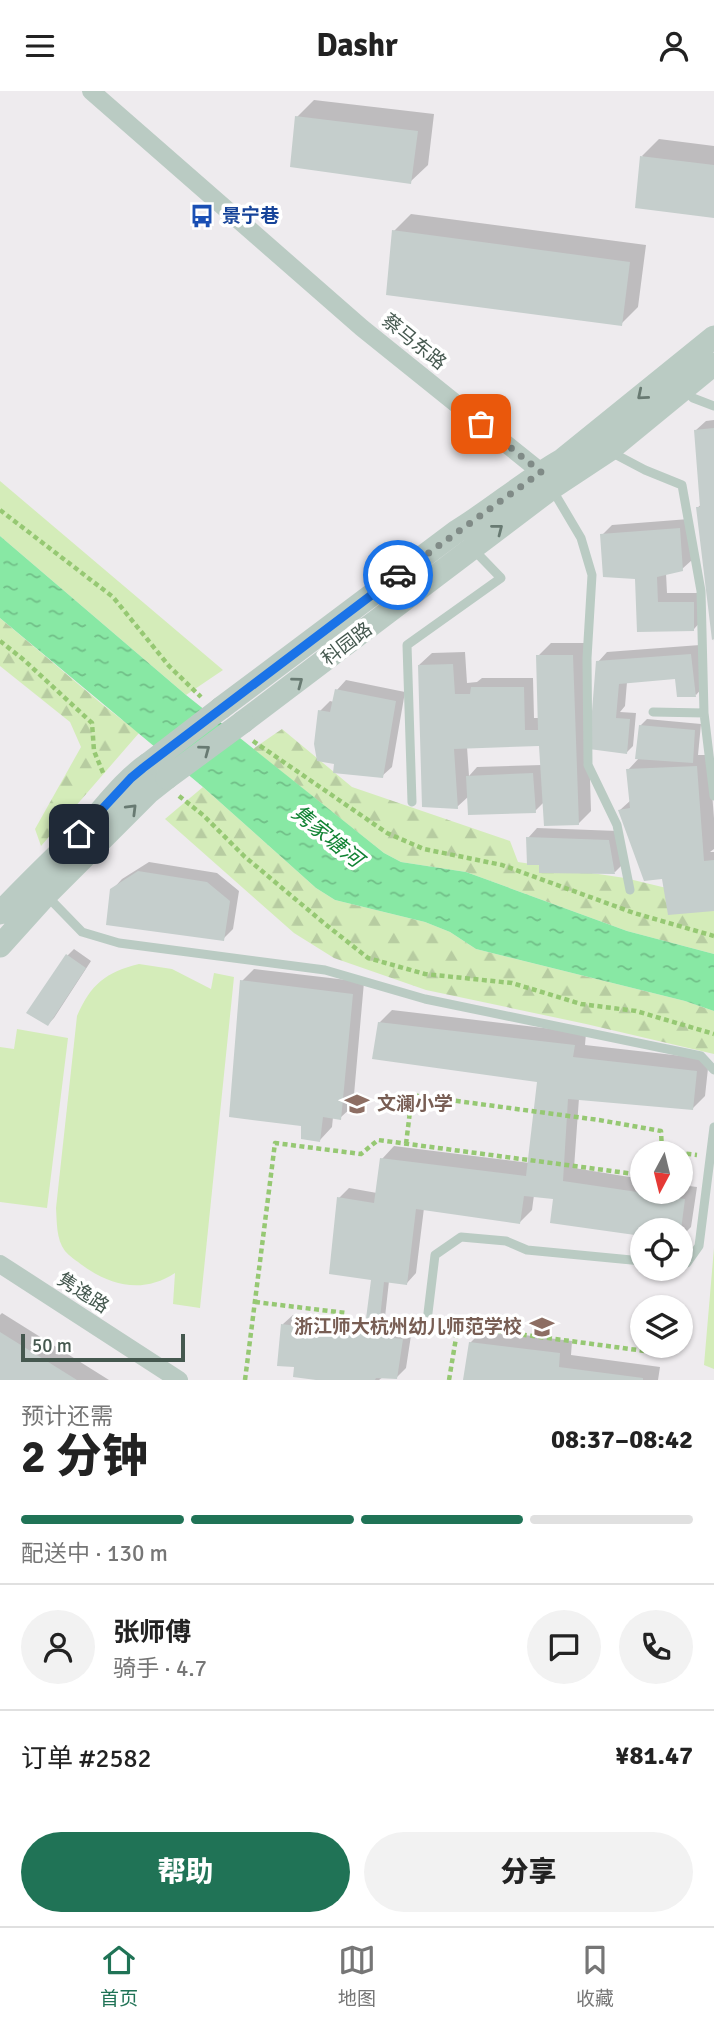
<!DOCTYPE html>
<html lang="zh">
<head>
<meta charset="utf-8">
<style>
	body { margin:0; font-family:Signika,"Noto Sans SC",sans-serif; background:#f2f2f2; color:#222; height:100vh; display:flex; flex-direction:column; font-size:26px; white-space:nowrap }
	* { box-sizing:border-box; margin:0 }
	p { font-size:23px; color:#767676 }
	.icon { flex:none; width:38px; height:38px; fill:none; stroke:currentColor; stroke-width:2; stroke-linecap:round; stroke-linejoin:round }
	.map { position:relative; height:1289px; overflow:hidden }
	.drawer { display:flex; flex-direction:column; background:#fff; flex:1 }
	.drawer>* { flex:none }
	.needle { width:46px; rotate:187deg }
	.tools { position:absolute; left:630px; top:1050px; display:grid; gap:14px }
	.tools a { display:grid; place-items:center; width:63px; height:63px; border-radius:50%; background:#fff; box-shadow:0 2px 5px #0004; font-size:35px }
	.scale { position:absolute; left:21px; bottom:18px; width:164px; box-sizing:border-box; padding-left:7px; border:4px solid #45584f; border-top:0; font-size:19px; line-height:24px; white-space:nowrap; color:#45584f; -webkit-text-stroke:5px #fff; paint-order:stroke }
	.pin { position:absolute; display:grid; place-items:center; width:60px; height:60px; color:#fff; margin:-30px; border-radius:14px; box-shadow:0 4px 10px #0006 }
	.courier { position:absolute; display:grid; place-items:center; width:70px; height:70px; margin:-35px; border:5px solid #1a73e8; border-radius:50%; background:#fff; color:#222; box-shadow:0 2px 9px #0007 }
	.headline em { font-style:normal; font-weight:800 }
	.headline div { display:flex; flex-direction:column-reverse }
	.headline { display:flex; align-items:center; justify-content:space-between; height:119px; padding:0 21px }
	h1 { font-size:46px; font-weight:800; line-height:52px }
	.bar { display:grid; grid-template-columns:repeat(4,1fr); gap:10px 7px; align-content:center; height:84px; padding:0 21px }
	.bar i { height:9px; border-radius:5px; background:#e0e0e0 }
	.bar .current { background:#207356 }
	.bar p { grid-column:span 4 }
	.line { display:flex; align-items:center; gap:18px; padding:0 21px; border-top:2px solid #e0e0e0 }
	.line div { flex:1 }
	.round { display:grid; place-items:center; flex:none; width:74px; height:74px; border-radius:37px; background:#f2f2f2 }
	.button { display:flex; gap:14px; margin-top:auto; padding:14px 21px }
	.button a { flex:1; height:80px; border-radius:42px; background:#207356; color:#fff; font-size:28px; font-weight:800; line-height:80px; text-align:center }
	.button a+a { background:#f2f2f2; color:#222 }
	header { display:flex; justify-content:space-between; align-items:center; height:91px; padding:0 21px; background:#fff; font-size:32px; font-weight:800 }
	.tabs { display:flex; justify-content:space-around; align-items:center; height:98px; border-top:2px solid #e0e0e0; background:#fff; font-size:19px; color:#767676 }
	.tabs a { display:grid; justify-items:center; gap:4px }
	.tabs .current { color:#207356 }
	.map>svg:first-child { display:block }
</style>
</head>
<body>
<header><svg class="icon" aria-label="menu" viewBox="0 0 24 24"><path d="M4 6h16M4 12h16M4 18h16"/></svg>Dashr<svg class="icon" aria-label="person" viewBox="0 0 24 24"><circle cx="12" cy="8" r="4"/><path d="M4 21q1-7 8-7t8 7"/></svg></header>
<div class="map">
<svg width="714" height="1289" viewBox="0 0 714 1289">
	<defs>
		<pattern id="forest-firs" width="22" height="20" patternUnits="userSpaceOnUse" patternTransform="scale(1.75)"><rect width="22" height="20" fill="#d4ecb9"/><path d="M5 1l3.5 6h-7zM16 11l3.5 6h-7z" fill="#b7cca1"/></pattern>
		<pattern id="water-ripples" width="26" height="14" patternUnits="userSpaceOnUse" patternTransform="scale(1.75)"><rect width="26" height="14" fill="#88e8a4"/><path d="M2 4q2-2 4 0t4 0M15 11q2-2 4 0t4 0" fill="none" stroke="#71bf88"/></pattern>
	</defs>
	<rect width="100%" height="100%" fill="#eeebee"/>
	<path fill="#d4ecb9" d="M0 390 223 579 186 604 0 445Z
		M139 873 172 878 211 898 214 882 234 886 200 1217 173 1213 175 1182C143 1203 111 1195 82 1174 77 1170 69 1165 65 1160 56 1148 57 1131 56 1117L77 925C91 893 106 881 139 873Z
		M17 938 68 947 47 1117 0 1111V956L14 958Z
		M714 1157V1278L704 1274Z"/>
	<path fill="url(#forest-firs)" d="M0 527 103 614 139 642 41 755 35 738 81 656 70 631 0 575Z
		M282 638 352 696 510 750 518 771 625 787 683 801H714V863L627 840 466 781 401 771 384 762 253 658Z
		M203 696 316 797 335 809 425 831 450 841 476 858 685 910 714 920V963L586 933 426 899 334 867 294 842 165 728Z"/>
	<path fill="url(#water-ripples)" d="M0 445 186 604 384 762 401 771 466 781 627 840 714 863V920L685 910 476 858 450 841 425 831 335 809 316 797 203 696 0 527Z"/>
	<path fill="#0003" fill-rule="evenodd" d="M314 9 434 23 428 74 410 91 297 26Z
		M659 48 714 55V125L642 65Z
		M411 123 646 154 638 216 621 233 394 140Z
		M714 329V550L697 417 702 413 696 339 706 330Z
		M689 428 692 469 682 478 666 482 667 502H703V528L694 538 639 539 637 486 602 444 612 434Z
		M551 552H584L591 652 598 571 607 561 700 554 705 594 696 604 676 586 627 591 625 615 620 621 636 622 633 655 627 661 589 656 591 720 578 733 544 711 535 720 469 705 457 716 419 574 432 562 465 561 467 592 477 591 482 587H533L534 627H540L538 565ZM541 653 542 674 477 676 469 685 467 656Z
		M346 589 405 601 392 676 382 685 336 672 320 620 330 610 334 611 337 599Z
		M647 628 701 633 698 664H709L714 727V758L710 761H714V818L664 786 620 719 631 709 628 679 640 666V635Z
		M537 737 618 740 624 772 615 781 528 747Z
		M149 771 217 782 239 800 233 838 223 848 112 799 122 788Z
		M74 858 91 870 54 927 48 933 68 864Z
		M254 878 364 891 353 1015 340 1027 333 1026 332 1036 320 1049 302 1034 242 890Z
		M392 919 586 942 585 954 709 968 705 1005 692 1018 579 1007 574 1077 642 1088V1101H681V1094L697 1096 691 1136 681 1146V1139H642V1143L552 1131 555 1106 534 1104 532 1119 520 1131 424 1117 416 1182 407 1192 389 1190 384 1235 412 1238 406 1277 396 1287 383 1286 379 1289H330L294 1285 296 1274 283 1233 293 1224 367 1233 373 1187 339 1107 349 1097 377 1102 382 1068 394 1055 530 1072 539 989 379 932Z
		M2 1222 109 1289H0V1224Z
		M483 1239 572 1250 571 1264 660 1276 658 1289H465L470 1252Z"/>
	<path fill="#c5cecc" d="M295 25 418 40 411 93 290 76Z
		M640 65 714 74V127L635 117Z
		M392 139 630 171 622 235 386 204Z
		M714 337V548L712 549 696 416H700L694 339Z
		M680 437 683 480 657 486 658 511H694V540L637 541 635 488 603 486 600 443Z
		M691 563 696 606H677L675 588 619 593 616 627 630 628 627 663 589 658 596 570Z
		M536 564H573L579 734 544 735 539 655 454 658 458 718 422 716 418 574 453 573 455 603H470L471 596H524L525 639H538Z
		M335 598 396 610 383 687 333 682 334 673 317 670 314 653 318 619 330 621Z
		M639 634 695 639 693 672 635 668Z
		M697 675 704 770 714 769V820L668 824 662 788 644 790 618 719 630 717 626 678Z
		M533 682 536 722 468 724 466 685Z
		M526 746 609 749 615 783 539 782V774H527Z
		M138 780 207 791 230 810 224 850 106 834 110 798Z
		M66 863 86 877 48 935 26 922Z
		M240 889 353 903 341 1029 323 1026 320 1051 301 1048V1035L229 1026Z
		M378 931 575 954 573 966 697 980 693 1019 568 1008 563 1090 685 1108 681 1139H642V1145L550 1132 553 1108 524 1105 520 1133 416 1118 407 1194 384 1191 378 1245 403 1248 397 1288 376 1287 375 1289H316L293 1286 294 1276 277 1275 281 1233 364 1243 371 1189 329 1183 337 1106 374 1112 380 1067 526 1085 537 991 372 968Z
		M0 1241 77 1289H0Z
		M469 1251 560 1262 559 1276 643 1287V1289H463Z"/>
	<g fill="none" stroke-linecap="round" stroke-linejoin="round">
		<path stroke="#96c873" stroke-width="4.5" stroke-dasharray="5 3.5" stroke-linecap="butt" d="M0 419 113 506 169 575 201 606
			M0 550 24 569 92 632 94 660 104 684
			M253 650 387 742 424 758 502 774 634 822 714 845
			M179 705 203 724 244 765 325 833 368 867 425 883 512 892 581 913 636 920 714 943
			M406 1053 412 1004 599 1029 661 1040 662 1060
			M662 1061V1060L697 1064
			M255 1211 346 1222
			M245 1289 275 1052 361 1063 378 1049 642 1084
			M449 1289 458 1235 660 1262"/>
		<path stroke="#bacbc3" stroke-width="9" d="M684 298 693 307 714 315
			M609 360 645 379 682 394 701 500 704 622 714 705
			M552 398 581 447 592 484 587 567 588 674 617 734 630 799
			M653 621 704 622
			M412 711 407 554 501 487 472 457
			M47 805 82 841 119 852 325 879 425 908 701 965 714 979
			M681 1173 687 1172 699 1155 714 1036
			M428 1222 435 1164 461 1146 506 1150 527 1159 642 1170"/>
		<path stroke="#bacbc3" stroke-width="18" d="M91 0 362 237 541 381 548 391
			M0 1173 179 1289"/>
		<path stroke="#bacbc3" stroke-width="23" d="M221 617 457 440C493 418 525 390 562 369L714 246
			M243 631 552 397 608 360 714 273
			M0 822C29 791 60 762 90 732 108 712 125 689 148 673
			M0 855 46 804 148 702 167 687"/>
		<path stroke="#bacbc3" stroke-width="23" d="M148 673 221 617
			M167 687 243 631"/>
	</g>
	<defs><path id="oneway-chevron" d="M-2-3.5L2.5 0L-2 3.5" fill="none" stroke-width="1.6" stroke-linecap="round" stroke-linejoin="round" transform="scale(1.75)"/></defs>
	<g stroke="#687a72">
		<use href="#oneway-chevron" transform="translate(642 304) rotate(140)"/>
		<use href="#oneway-chevron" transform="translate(498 438) rotate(-38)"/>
		<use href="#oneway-chevron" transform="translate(298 591) rotate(-37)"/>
		<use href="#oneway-chevron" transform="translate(205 659) rotate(-37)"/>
		<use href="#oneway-chevron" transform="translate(132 718) rotate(-45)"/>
	</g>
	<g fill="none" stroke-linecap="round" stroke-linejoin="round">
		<path stroke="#808b87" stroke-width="7" stroke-dasharray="0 12.6" d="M398 484 541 381 481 333"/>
		<path stroke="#1a73e8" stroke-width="9" d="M79 743 131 687 143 677 398 484"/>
	</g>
	<defs>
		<g id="bus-bare" transform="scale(1.89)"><path d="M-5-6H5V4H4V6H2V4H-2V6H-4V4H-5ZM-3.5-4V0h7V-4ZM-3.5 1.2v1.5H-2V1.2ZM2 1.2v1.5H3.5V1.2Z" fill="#1a4fb4" stroke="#fff" stroke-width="2.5" paint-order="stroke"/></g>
		<g id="school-bare" transform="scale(1.89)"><path d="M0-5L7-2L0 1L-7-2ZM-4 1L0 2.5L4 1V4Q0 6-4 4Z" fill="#8d6e63" stroke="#fff" stroke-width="2.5" paint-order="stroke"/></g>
	</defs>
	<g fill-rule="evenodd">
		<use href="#bus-bare" x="202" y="125"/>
		<use href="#school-bare" x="357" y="1013"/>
		<use href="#school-bare" x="542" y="1236"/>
	</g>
	<g text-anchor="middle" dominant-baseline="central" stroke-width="7" stroke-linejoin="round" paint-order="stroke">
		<g font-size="19" font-weight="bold" fill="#164399" stroke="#fff" text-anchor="start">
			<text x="222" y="125">景宁巷</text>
		</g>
		<g font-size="19" fill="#45584f" stroke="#fff">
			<text transform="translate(414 251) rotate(39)">蔡马东路</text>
			<text transform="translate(347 553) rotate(-37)">科园路</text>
			<text transform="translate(83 1202) rotate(33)">隽逸路</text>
		</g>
		<g font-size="19" font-weight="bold" fill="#785e54" stroke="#fff" text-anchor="start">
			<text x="377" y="1013">文澜小学</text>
			<text x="522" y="1236" text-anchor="end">浙江师大杭州幼儿师范学校</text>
		</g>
		<g font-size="21" font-style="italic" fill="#118333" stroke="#fff">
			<text transform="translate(327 745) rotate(39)">隽家塘河</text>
		</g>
	</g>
</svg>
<div class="tools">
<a><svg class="needle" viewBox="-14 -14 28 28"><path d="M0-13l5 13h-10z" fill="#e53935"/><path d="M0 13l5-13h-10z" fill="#767676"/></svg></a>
<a><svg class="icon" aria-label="locate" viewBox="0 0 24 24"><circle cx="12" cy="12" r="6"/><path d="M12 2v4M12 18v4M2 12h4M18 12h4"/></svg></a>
<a><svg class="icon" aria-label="layers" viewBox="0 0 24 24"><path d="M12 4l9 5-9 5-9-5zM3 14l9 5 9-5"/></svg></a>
</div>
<div class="scale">50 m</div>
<div class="pin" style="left:481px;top:333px;background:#ea580c"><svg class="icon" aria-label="bag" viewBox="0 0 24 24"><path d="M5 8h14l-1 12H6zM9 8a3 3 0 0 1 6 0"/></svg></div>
<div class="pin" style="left:79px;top:743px;background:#1f2937"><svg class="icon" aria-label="home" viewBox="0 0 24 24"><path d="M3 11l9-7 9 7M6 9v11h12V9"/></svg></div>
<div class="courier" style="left:398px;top:484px"><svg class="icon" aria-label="car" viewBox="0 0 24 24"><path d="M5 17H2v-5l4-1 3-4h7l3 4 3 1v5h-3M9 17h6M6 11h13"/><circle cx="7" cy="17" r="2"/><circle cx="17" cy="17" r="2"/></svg></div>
</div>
<section class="drawer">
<div class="headline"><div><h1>2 分钟</h1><p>预计还需</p></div><em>08:37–08:42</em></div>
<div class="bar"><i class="current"></i><i class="current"></i><i class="current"></i><i></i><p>配送中 · 130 m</p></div>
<div class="line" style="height:126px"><a class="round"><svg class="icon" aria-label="person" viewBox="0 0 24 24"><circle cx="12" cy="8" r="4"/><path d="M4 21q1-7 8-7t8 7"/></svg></a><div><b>张师傅</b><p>骑手 · 4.7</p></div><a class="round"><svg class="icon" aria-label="chat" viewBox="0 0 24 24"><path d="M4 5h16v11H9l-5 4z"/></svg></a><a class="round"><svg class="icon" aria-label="phone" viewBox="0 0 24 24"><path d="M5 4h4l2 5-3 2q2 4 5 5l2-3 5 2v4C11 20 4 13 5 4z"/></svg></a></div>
<div class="line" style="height:91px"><div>订单 #2582</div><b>¥81.47</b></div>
<div class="button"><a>帮助</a><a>分享</a></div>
</section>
<nav class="tabs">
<a class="current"><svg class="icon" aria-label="home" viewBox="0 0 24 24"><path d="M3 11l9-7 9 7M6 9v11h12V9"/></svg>首页</a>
<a><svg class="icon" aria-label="map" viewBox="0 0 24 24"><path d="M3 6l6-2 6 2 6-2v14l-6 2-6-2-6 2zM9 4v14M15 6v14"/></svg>地图</a>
<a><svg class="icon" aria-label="saved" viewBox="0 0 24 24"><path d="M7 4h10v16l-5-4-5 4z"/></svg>收藏</a>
</nav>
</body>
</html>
